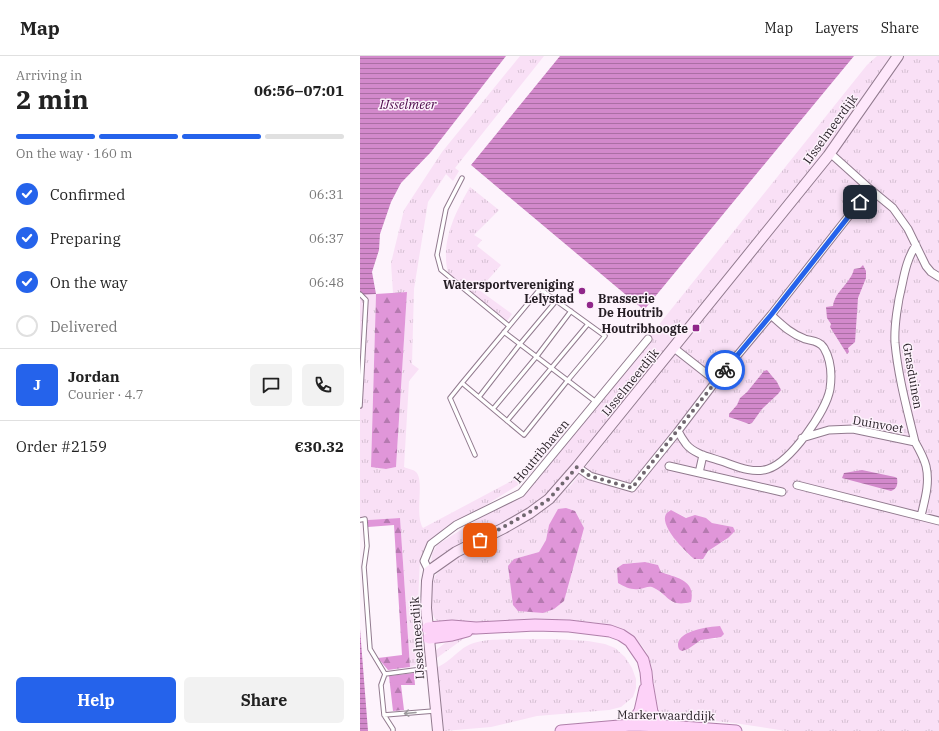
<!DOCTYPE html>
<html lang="en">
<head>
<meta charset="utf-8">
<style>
	body { margin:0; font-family:"IBM Plex Serif",serif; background:#f2f2f2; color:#222; height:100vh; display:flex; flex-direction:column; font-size:15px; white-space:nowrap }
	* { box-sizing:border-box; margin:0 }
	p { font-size:13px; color:#767676 }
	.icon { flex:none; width:22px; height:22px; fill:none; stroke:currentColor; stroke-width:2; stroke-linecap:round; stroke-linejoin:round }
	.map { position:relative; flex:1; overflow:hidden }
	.panel { display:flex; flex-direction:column; background:#fff; width:360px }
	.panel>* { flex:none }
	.pin { position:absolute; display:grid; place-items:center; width:34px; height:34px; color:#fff; margin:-17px; border-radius:8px; box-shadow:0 2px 6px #0006 }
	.courier { position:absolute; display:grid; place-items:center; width:40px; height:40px; margin:-20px; border:3px solid #2563eb; border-radius:50%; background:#fff; color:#222; box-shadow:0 1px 5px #0007 }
	.headline em { font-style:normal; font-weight:700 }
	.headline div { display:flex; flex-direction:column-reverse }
	.headline { display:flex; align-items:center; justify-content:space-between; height:68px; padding:0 16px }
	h1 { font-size:26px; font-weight:700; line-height:30px }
	.bar { display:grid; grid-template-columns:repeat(4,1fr); gap:6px 4px; align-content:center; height:48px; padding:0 16px }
	.bar i { height:5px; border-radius:3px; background:#e0e0e0 }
	.bar .current { background:#2563eb }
	.bar p { grid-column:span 4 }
	.line { display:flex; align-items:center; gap:10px; padding:0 16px; border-top:1px solid #e0e0e0 }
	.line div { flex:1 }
	.round { display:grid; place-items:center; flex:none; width:42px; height:42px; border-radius:6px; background:#f2f2f2 }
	ol { padding:0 16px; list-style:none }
	li { display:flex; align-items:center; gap:12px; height:44px }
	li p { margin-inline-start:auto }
	li .icon { padding:4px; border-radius:50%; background:#2563eb; color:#fff; stroke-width:4 }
	li:last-child { color:#767676 }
	li i { width:22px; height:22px; border:2px solid #e0e0e0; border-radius:50% }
	.cta { display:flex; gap:8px; margin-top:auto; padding:8px 16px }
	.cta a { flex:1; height:46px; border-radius:6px; background:#2563eb; color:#fff; font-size:16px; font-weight:700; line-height:46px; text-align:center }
	.cta a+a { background:#f2f2f2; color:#222 }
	header { display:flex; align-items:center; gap:24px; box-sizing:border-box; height:56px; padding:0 20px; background:#fff; border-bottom:1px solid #e0e0e0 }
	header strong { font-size:19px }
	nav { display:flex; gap:22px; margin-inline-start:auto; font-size:14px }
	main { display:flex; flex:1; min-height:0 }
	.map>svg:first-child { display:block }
</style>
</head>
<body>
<header>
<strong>Map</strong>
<nav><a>Map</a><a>Layers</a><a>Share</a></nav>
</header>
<main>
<section class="panel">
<div class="headline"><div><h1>2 min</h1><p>Arriving in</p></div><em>06:56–07:01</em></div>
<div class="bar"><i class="current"></i><i class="current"></i><i class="current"></i><i></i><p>On the way · 160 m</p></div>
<ol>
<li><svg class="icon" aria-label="check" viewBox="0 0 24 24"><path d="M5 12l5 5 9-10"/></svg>Confirmed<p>06:31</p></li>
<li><svg class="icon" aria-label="check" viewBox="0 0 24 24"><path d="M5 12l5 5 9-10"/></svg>Preparing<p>06:37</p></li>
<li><svg class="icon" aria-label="check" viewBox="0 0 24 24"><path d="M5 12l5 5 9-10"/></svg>On the way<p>06:48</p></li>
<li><i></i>Delivered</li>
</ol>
<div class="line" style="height:72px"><b class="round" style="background:#2563eb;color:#fff">J</b><div><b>Jordan</b><p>Courier · 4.7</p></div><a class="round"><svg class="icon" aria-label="chat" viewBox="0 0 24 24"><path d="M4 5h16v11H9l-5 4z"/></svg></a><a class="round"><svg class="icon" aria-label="phone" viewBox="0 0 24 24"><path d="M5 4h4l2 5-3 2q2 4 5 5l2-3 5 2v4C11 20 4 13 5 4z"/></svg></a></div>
<div class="line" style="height:52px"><div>Order #2159</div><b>€30.32</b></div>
<div class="cta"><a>Help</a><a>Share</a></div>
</section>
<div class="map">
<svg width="579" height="675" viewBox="0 0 579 675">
	<defs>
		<pattern id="grass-tufts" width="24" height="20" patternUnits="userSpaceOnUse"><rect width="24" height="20" fill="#f9e0f6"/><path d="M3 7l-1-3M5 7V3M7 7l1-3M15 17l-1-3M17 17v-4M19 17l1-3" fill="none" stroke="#d5c0d3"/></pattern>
		<pattern id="forest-firs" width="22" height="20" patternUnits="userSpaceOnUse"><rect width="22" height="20" fill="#e096d9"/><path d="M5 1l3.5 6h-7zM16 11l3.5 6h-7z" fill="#b57ab0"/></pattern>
		<pattern id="water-rules" width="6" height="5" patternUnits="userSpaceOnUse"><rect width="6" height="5" fill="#d289cb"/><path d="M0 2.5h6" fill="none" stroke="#aa6fa4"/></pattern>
	</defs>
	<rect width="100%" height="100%" fill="#fdf3fc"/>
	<path fill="url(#grass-tufts)" fill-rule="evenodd" d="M160 0H184L95 112 99 115 93 125 86 118 68 146 54 233 52 308 59 313 49 325 44 411C48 413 53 413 56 416 65 425 54 458 63 472L176 412 158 429 81 477 68 486 60 502 58 548 63 606 50 611 40 462 8 464 7 461 0 462V239L16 238 11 410 26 413 36 411 47 236 33 237 31 207 44 154 82 96Z
		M517 0H531L466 97 305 297 188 438 173 451 75 504 71 509 72 498 77 489 166 433 208 384 305 261 507 9Z
		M543 0H579V675H426L374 667 310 661 301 657 296 651C293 633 295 610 285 594 278 583 267 574 254 571 225 562 192 564 163 566 138 567 113 568 89 569L82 568 75 563 71 554 70 534 75 520 89 504 177 458 211 429 406 183ZM409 316 413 321 418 338 402 353 392 367 389 368 373 363 380 342 387 336 399 321ZM311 454 327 462H346L352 467 373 471C371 474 370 478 369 481 364 488 351 488 347 497L336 503H334C321 493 311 479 305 464ZM189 469 183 557 154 503 179 496 186 484ZM285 506 298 509 301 516 319 522 331 546C313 551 306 537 292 531 284 529 274 534 267 531 264 531 261 528 259 527L257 512 263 508ZM342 573 357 583H346L335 587 328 576Z
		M110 131 139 154 114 179 122 184 117 190 141 209 119 234 152 258 147 265 89 220C79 188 95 157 110 131Z
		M127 576 106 581 74 604V596C93 579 102 579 127 576Z
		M155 583H193L228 585 245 588 255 592 265 601 272 612 276 623V632L273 641 261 651 249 654 177 660 131 671 84 675 76 612C87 607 92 601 101 594 115 582 137 584 155 583Z"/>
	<path fill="url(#forest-firs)" d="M47 236 36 411 26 413 11 411 16 238Z
		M206 452 215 455 224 472 204 545 194 553 183 557 158 555 153 549 148 510 154 503 179 496 186 484 189 469 198 453Z
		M311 454 326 462 335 459 346 462 352 467 373 471 375 475 368 482 348 495 343 503H334C326 496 299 470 306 458 307 456 310 455 311 454Z
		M40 462 50 611 28 614 18 602 42 599 34 469 8 471V464Z
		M285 506 298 509 301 516C317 522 336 524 331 546 308 552 309 538 292 531 287 530 284 533 279 533 271 534 265 531 258 527L257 512 263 508Z
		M360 570 364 578 361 581 341 584 328 593 322 595C319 594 318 592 318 588 320 574 348 571 360 570Z
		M54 617 55 629H41L44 654 33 655 29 620Z"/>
	<path fill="url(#water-rules)" d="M0 0H146L71 96 41 127 31 146 20 178 19 194 12 216 16 238 0 239Z
		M200 0H494L284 254 111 109Z
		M503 209 506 215V222L498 242 495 286 488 292 489 296 487 298 470 271 471 268 467 262 466 251 473 250C475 235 491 227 494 213L500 212Z
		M407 314 417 326 421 334 418 338 402 353 392 367 389 368 369 361V358L377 349 380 342 387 336 404 315Z
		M502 414 535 421 537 422C538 428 537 433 531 435L482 422 484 417Z
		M0 573 8 675H0Z"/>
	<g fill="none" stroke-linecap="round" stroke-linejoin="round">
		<g stroke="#917a8e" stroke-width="5.5">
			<path id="lane" d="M102 122 86 153 77 199 81 214 149 270
				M180 233 245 280 208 324 164 379 102 327Z
				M144 276 236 346
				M102 327 90 342 115 399
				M119 341 160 288 196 245
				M0 350 6 244 0 238
				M133 353 177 300 211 255
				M147 365 228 268
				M0 464 5 463 7 490 4 511 10 593 25 618
				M25 618 21 629 24 659 33 673V675
				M25 618 70 612
				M24 659 74 655"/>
		</g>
		<g stroke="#917a8e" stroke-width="9">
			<path id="street" d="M470 97 510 133 533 152 548 173 566 210 571 216 579 221
				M314 292 356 325
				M318 375 356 325 411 259 510 133
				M442 382 469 374 493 373 555 386C559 393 564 402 566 410 570 427 565 443 561 460
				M555 386C547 353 538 320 535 287 534 270 538 245 542 229 545 214 548 201 556 189
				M309 410 422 436
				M217 411 230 420 272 432 318 375C320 379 323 384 326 388 334 398 349 401 361 405 376 410 392 418 408 413 430 406 466 356 470 333 472 319 471 304 464 292 460 285 452 285 445 283 431 278 422 269 411 259
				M339 417 343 399
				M437 429 579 465
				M69 515 64 505 71 488 96 469 161 437 288 283"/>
		</g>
		<g stroke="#917a8e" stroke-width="12">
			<path id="secondary" d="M78 675 66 552 67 525 69 515 96 496 144 472 170 457 189 443 217 411 468 100 538 0"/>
		</g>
		<g stroke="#b07faa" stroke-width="13">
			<path id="primary" d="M68 572 92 570 116 572 175 569 209 570 250 575 261 579 270 585 283 604 286 616 287 627 292 656 296 663 302 669
				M69 582 92 579 107 575
				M271 669 280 655 285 633
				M201 675 271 669 308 670 376 675"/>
		</g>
		<use href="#lane" stroke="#fff" stroke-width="3.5"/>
		<use href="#street" stroke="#fff" stroke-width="7"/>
		<use href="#secondary" stroke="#fee8fb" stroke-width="10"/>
		<use href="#primary" stroke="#fdd2f8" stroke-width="11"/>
	</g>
	<defs><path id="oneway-shaft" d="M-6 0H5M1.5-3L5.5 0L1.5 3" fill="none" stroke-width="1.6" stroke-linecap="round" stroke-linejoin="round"/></defs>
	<use stroke="#9c999c" href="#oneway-shaft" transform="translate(50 657) rotate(175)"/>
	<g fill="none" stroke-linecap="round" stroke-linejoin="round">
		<path stroke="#70676f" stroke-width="4" stroke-dasharray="0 7.2" d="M120 484 170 456 189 443 217 411 230 420 272 432 365 314"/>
		<path stroke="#2563eb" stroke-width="5" d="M365 314 411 259 500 146"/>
	</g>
	<g fill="#90268a" stroke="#fdf3fc" stroke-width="1.5">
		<circle cx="222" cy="235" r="4"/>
		<circle cx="230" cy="249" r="4"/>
		<rect x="332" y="268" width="8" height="8" rx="2"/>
	</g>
	<g text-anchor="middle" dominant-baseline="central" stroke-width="3" stroke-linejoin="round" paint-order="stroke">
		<g font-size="12" fill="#241c23" stroke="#fdf3fc">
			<text transform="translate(470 73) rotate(-54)">IJsselmeerdijk</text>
			<text transform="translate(553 320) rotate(80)">Grasduinen</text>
			<text transform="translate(270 326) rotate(-51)">IJsselmeerdijk</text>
			<text transform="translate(518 368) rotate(10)">Duinvoet</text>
			<text transform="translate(181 395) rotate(-50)">Houtribhaven</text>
			<text transform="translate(57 582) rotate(-94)">IJsselmeerdijk</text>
			<text transform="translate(306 659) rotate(1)">Markerwaarddijk</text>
		</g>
		<g font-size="12" font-weight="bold" fill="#241c23" stroke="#fdf3fc" text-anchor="end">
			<text x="214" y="228">Watersportvereniging<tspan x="214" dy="14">Lelystad</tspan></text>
			<text x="238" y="242" text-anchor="start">Brasserie<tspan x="238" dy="14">De Houtrib</tspan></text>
			<text x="328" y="272">Houtribhoogte</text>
		</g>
		<g font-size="13" font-style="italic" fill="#4c0949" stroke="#fdf3fc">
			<text x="48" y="48">IJsselmeer</text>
		</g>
	</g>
</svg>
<div class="pin" style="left:120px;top:484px;background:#ea580c"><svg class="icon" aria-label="bag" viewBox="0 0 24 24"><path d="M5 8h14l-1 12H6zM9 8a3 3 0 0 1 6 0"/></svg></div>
<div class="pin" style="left:500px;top:146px;background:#1f2937"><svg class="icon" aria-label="home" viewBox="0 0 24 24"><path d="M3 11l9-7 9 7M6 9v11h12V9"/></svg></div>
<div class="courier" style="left:365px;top:314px"><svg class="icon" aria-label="bike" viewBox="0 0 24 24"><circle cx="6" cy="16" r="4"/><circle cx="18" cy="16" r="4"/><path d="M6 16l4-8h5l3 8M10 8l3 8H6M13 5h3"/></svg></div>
</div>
</main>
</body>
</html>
